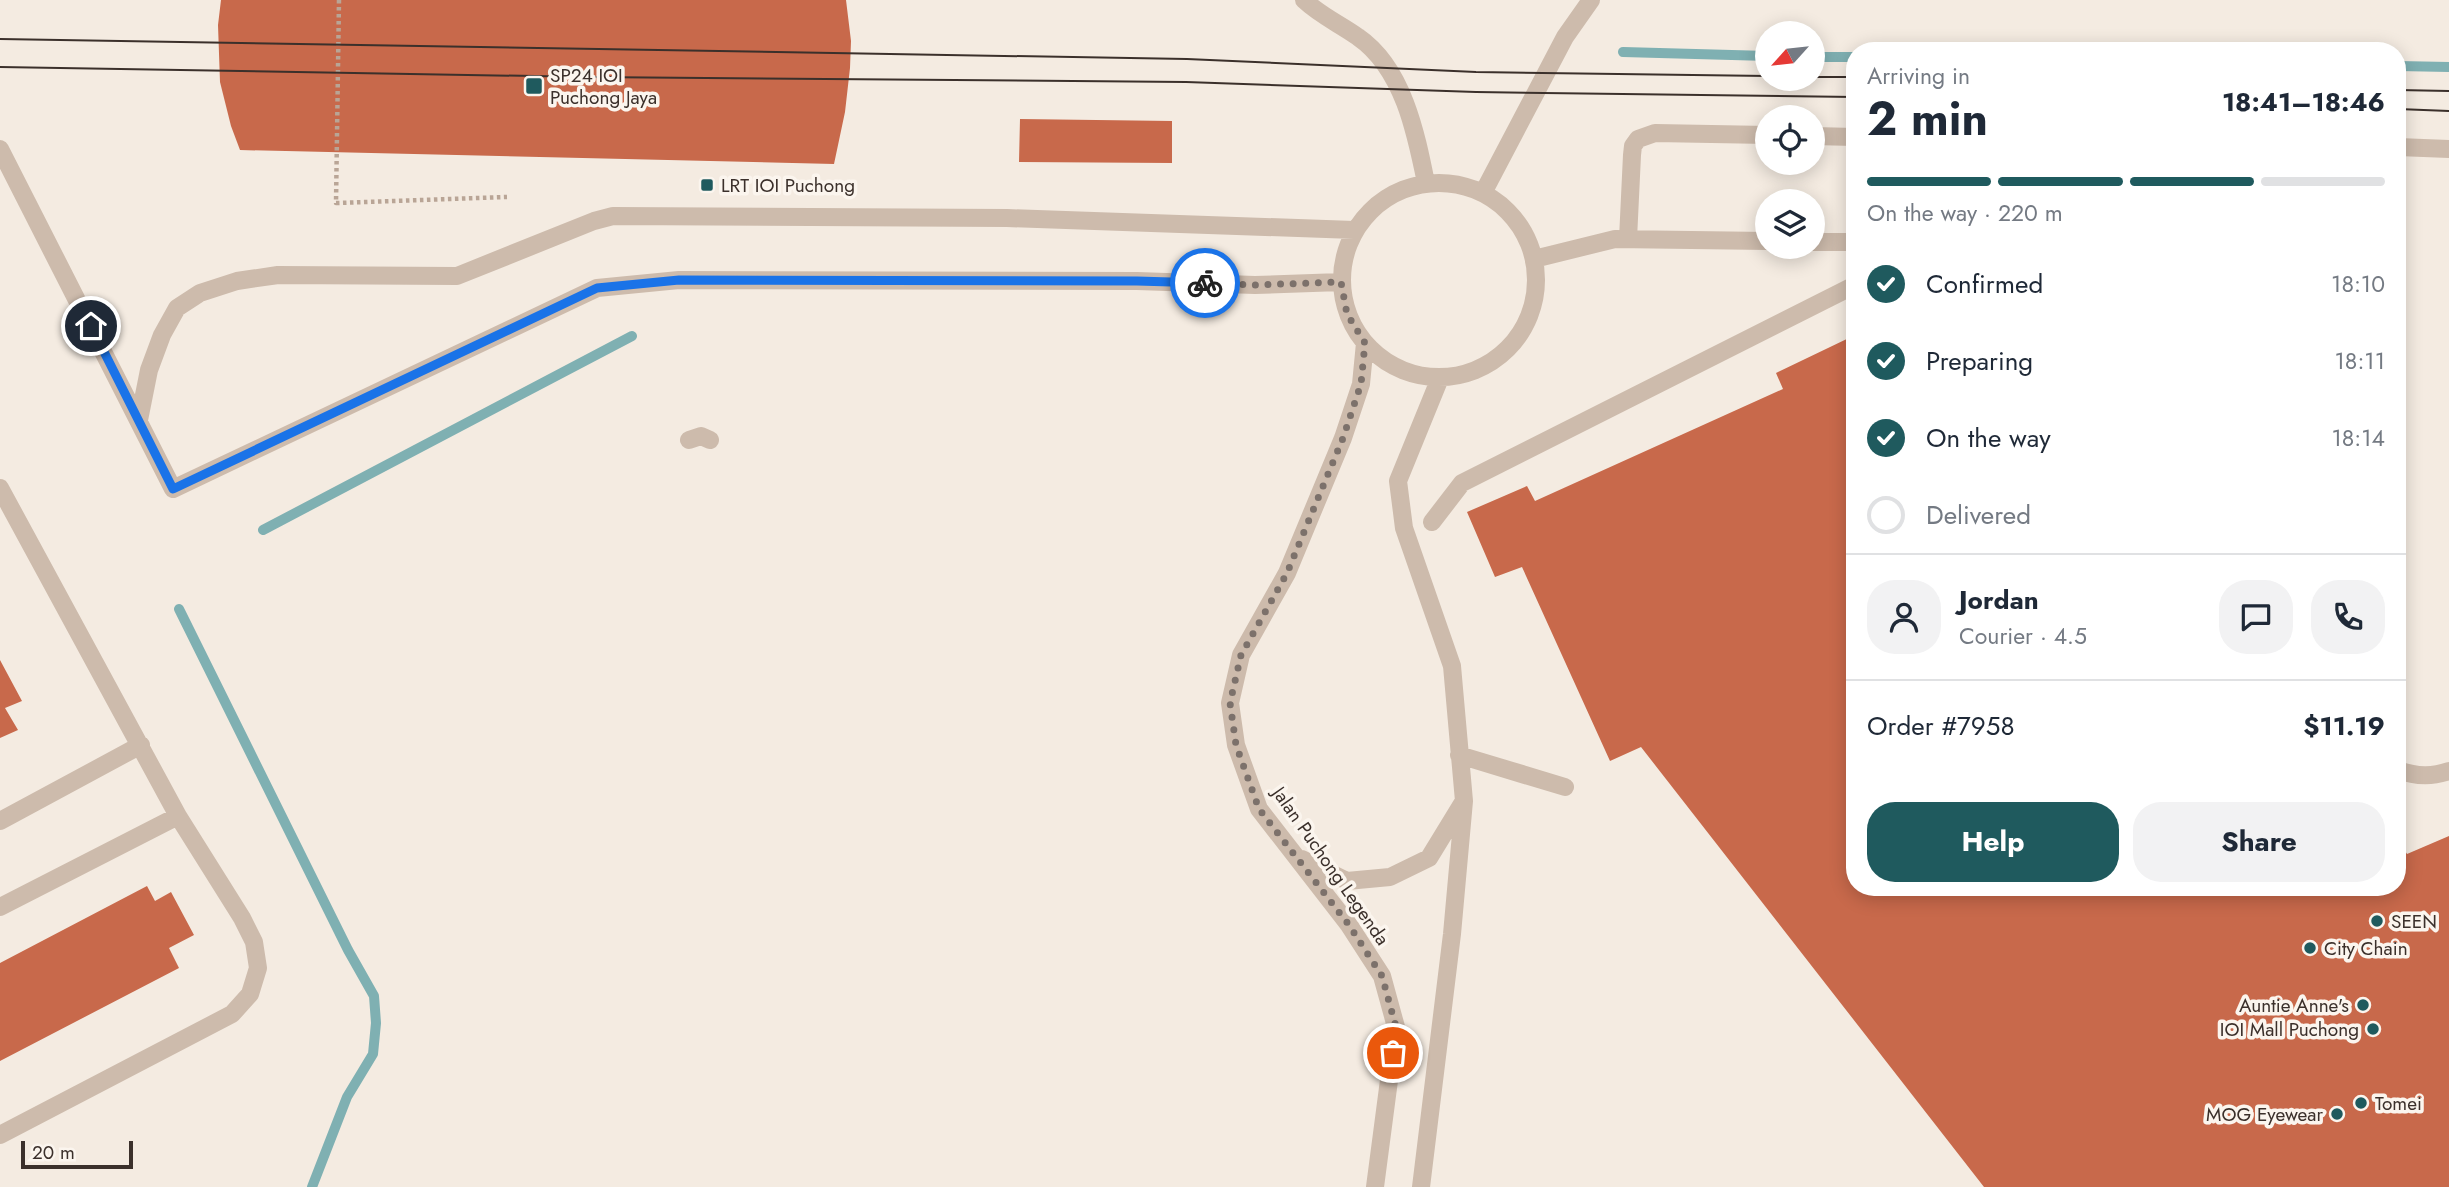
<!DOCTYPE html>
<html lang="en">
<head>
<meta charset="utf-8">
<style>
	body { margin:0; font-family:Jost,sans-serif; background:#f2f2f3; color:#1f2937; height:100vh; display:flex; flex-direction:column; font-size:26px; white-space:nowrap }
	* { box-sizing:border-box; margin:0 }
	p { font-size:23px; color:#747a83 }
	.icon { flex:none; width:38px; height:38px; fill:none; stroke:currentColor; stroke-width:2; stroke-linecap:round; stroke-linejoin:round }
	.map { position:relative; flex:1; overflow:hidden }
	.side { position:absolute; left:1846px; top:42px; width:560px; height:854px; display:flex; flex-direction:column; background:#fff; border-radius:28px; box-shadow:0 4px 18px #0003 }
	.side>* { flex:none }
	.needle { width:46px; rotate:243deg }
	.tools { position:absolute; left:1755px; top:21px; display:grid; gap:14px }
	.tools a { display:grid; place-items:center; width:70px; height:70px; border-radius:50%; background:#fff; box-shadow:0 4px 18px #0003; font-size:35px }
	.scale { position:absolute; left:21px; bottom:18px; width:112px; box-sizing:border-box; padding-left:7px; border:4px solid #3b302b; border-top:0; font-size:19px; line-height:24px; white-space:nowrap; color:#3b302b; -webkit-text-stroke:5px #fbf5ee; paint-order:stroke }
	.pin { position:absolute; display:grid; place-items:center; width:60px; height:60px; color:#fff; margin:-30px; border:4px solid #fff; border-radius:50%; box-shadow:0 2px 7px #0007 }
	.courier { position:absolute; display:grid; place-items:center; width:70px; height:70px; margin:-35px; border:5px solid #1a73e8; border-radius:50%; background:#fff; color:#222; box-shadow:0 2px 9px #0007 }
	.summary em { font-style:normal; font-weight:700 }
	.summary div { display:flex; flex-direction:column-reverse }
	.summary { display:flex; align-items:center; justify-content:space-between; height:119px; padding:0 21px }
	h1 { font-size:46px; font-weight:700; line-height:52px }
	.bar { display:grid; grid-template-columns:repeat(4,1fr); gap:10px 7px; align-content:center; height:84px; padding:0 21px }
	.bar i { height:9px; border-radius:5px; background:#e0e1e3 }
	.bar .on { background:#1f5a5e }
	.bar p { grid-column:span 4 }
	.line { display:flex; align-items:center; gap:18px; padding:0 21px; border-top:2px solid #e0e1e3 }
	.line div { flex:1 }
	.round { display:grid; place-items:center; flex:none; width:74px; height:74px; border-radius:28px; background:#f2f2f3 }
	ol { padding:0 21px; list-style:none }
	li { display:flex; align-items:center; gap:21px; height:77px }
	li p { margin-inline-start:auto }
	li .icon { padding:7px; border-radius:50%; background:#1f5a5e; color:#fff; stroke-width:4 }
	li:last-child { color:#747a83 }
	li i { width:38px; height:38px; border:4px solid #e0e1e3; border-radius:50% }
	.button { display:flex; gap:14px; margin-top:auto; padding:14px 21px }
	.button a { flex:1; height:80px; border-radius:28px; background:#1f5a5e; color:#fff; font-size:28px; font-weight:700; line-height:80px; text-align:center }
	.button a+a { background:#f2f2f3; color:#1f2937 }
	.map>svg:first-child { display:block }
</style>
</head>
<body>
<div class="map">
<svg width="2449" height="1187" viewBox="0 0 2449 1187">
	<rect width="100%" height="100%" fill="#f4ebe1"/>
	<g fill="none" stroke-linecap="round" stroke-linejoin="round">
		<path stroke="#7fb0b2" stroke-width="10" d="M1623 52 1768 56
			M1813 57H1855
			M2398 66 2449 67
			M263 530 632 336
			M179 609 348 950 374 996 376 1023 373 1054 347 1097 312 1187"/>
	</g>
	<path fill="#c8694b" d="M221 0H846L851 41 850 68 845 112 834 164 240 150 231 126 220 82 218 25Z
		M1020 119 1172 121V163L1019 162Z
		M1853 336 1855 342V887H2398V840L2407 854 2449 836V1187H1984L1641 747 1610 761 1522 567 1495 577 1467 512 1527 486 1535 501 1783 389 1776 373Z
		M0 660 22 701 5 708 18 730 0 738Z
		M147 886 155 901 171 892 194 935 169 948 179 968 0 1061V963Z"/>
	<g fill="none" stroke-linecap="round" stroke-linejoin="round">
		<path stroke="#b9a596" stroke-width="4.5" stroke-dasharray="3.5 3.5" stroke-linecap="butt" d="M339 0 336 203 507 197"/>
		<path stroke="#cdbbac" stroke-width="18" d="M1304 0C1321 16 1340 24 1358 37 1403 68 1416 133 1426 183
			M1813 136 1855 137
			M2398 147 2449 149
			M0 149 173 489 597 288 679 280 1137 281 1255 285 1341 282
			M1342 280a97 97 0 1 1 194 0a97 97 0 1 1-194 0Z
			M1483 193 1565 37 1591 0
			M1628 239 1632 155 1633 146 1638 139 1655 133 1768 135
			M1813 242H1855
			M1534 259 1615 239 1768 241
			M1365 343 1361 384 1343 438 1287 573 1241 655 1230 703 1236 745 1259 809 1349 925 1382 976 1396 1027 1375 1187
			M139 420 149 370 162 335 177 308 200 293 237 281 278 275 457 276 594 221 613 216 1007 218 1354 230
			M689 440 701 436 710 440
			M0 488 178 816 242 918 254 942 258 968 250 994 232 1014 0 1135
			M1432 522 1462 483 1855 285
			M1459 755 1565 787
			M2398 770C2414 776 2432 777 2449 771
			M0 821 141 745
			M1302 859 1347 881 1390 877 1429 858 1462 804
			M0 907 178 816
			M1421 1187 1452 934 1464 801 1452 666 1404 528 1398 481 1440 378"/>
		<path stroke="#3b302b" stroke-width="2" d="M0 39 1187 59 1476 72 1768 76
			M0 67 589 77 1186 82 1476 92 1855 97
			M1813 77H1855
			M2398 90 2449 91
			M2398 109 2449 111"/>
	</g>
	<g fill="none" stroke-linecap="round" stroke-linejoin="round">
		<path stroke="#7c716b" stroke-width="7" stroke-dasharray="0 12.6" d="M1205 283 1255 285 1341 282 1347 314 1365 343 1361 384 1343 438 1287 573 1241 655 1230 703 1236 745 1259 809 1349 925 1382 976 1396 1027 1393 1053"/>
		<path stroke="#1a73e8" stroke-width="9" d="M91 326 173 489 597 288 679 280 1137 281 1205 283"/>
	</g>
	<g fill="#1f5a5e" stroke="#fbf5ee" stroke-width="2.5">
		<rect x="525" y="77" width="18" height="18" rx="3.5"/>
		<rect x="700" y="178" width="14" height="14" rx="3.5"/>
		<circle cx="2377" cy="921" r="7"/>
		<circle cx="2310" cy="948" r="7"/>
		<circle cx="2363" cy="1005" r="7"/>
		<circle cx="2373" cy="1029" r="7"/>
		<circle cx="2361" cy="1103" r="7"/>
		<circle cx="2337" cy="1114" r="7"/>
	</g>
	<g text-anchor="middle" dominant-baseline="central" stroke-width="7" stroke-linejoin="round" paint-order="stroke">
		<g font-size="19" fill="#3b302b" stroke="#fbf5ee" text-anchor="start">
			<text x="550" y="75">SP24 IOI<tspan x="550" dy="22">Puchong Jaya</tspan></text>
			<text x="721" y="185">LRT IOI Puchong</text>
			<text x="2391" y="921">SEEN</text>
			<text x="2324" y="948">City Chain</text>
			<text x="2349" y="1005" text-anchor="end">Auntie Anne's</text>
			<text x="2359" y="1029" text-anchor="end">IOI Mall Puchong</text>
			<text x="2375" y="1103">Tomei</text>
			<text x="2323" y="1114" text-anchor="end">MOG Eyewear</text>
		</g>
		<g font-size="19" fill="#3b302b" stroke="#fbf5ee">
			<text transform="translate(1331 866) rotate(55)">Jalan Puchong Legenda</text>
		</g>
	</g>
</svg>
<div class="tools">
<a><svg class="needle" viewBox="-14 -14 28 28"><path d="M0-13l5 13h-10z" fill="#e53935"/><path d="M0 13l5-13h-10z" fill="#747a83"/></svg></a>
<a><svg class="icon" aria-label="locate" viewBox="0 0 24 24"><circle cx="12" cy="12" r="6"/><path d="M12 2v4M12 18v4M2 12h4M18 12h4"/></svg></a>
<a><svg class="icon" aria-label="layers" viewBox="0 0 24 24"><path d="M12 4l9 5-9 5-9-5zM3 14l9 5 9-5"/></svg></a>
</div>
<div class="scale">20 m</div>
<div class="pin" style="left:1393px;top:1053px;background:#ea580c"><svg class="icon" aria-label="bag" viewBox="0 0 24 24"><path d="M5 8h14l-1 12H6zM9 8a3 3 0 0 1 6 0"/></svg></div>
<div class="pin" style="left:91px;top:326px;background:#1f2937"><svg class="icon" aria-label="home" viewBox="0 0 24 24"><path d="M3 11l9-7 9 7M6 9v11h12V9"/></svg></div>
<div class="courier" style="left:1205px;top:283px"><svg class="icon" aria-label="bike" viewBox="0 0 24 24"><circle cx="6" cy="16" r="4"/><circle cx="18" cy="16" r="4"/><path d="M6 16l4-8h5l3 8M10 8l3 8H6M13 5h3"/></svg></div>
<section class="side">
<div class="summary"><div><h1>2 min</h1><p>Arriving in</p></div><em>18:41–18:46</em></div>
<div class="bar"><i class="on"></i><i class="on"></i><i class="on"></i><i></i><p>On the way · 220 m</p></div>
<ol>
<li><svg class="icon" aria-label="check" viewBox="0 0 24 24"><path d="M5 12l5 5 9-10"/></svg>Confirmed<p>18:10</p></li>
<li><svg class="icon" aria-label="check" viewBox="0 0 24 24"><path d="M5 12l5 5 9-10"/></svg>Preparing<p>18:11</p></li>
<li><svg class="icon" aria-label="check" viewBox="0 0 24 24"><path d="M5 12l5 5 9-10"/></svg>On the way<p>18:14</p></li>
<li><i></i>Delivered</li>
</ol>
<div class="line" style="height:126px"><a class="round"><svg class="icon" aria-label="person" viewBox="0 0 24 24"><circle cx="12" cy="8" r="4"/><path d="M4 21q1-7 8-7t8 7"/></svg></a><div><b>Jordan</b><p>Courier · 4.5</p></div><a class="round"><svg class="icon" aria-label="chat" viewBox="0 0 24 24"><path d="M4 5h16v11H9l-5 4z"/></svg></a><a class="round"><svg class="icon" aria-label="phone" viewBox="0 0 24 24"><path d="M5 4h4l2 5-3 2q2 4 5 5l2-3 5 2v4C11 20 4 13 5 4z"/></svg></a></div>
<div class="line" style="height:91px"><div>Order #7958</div><b>$11.19</b></div>
<div class="button"><a>Help</a><a>Share</a></div>
</section>
</div>
</body>
</html>
